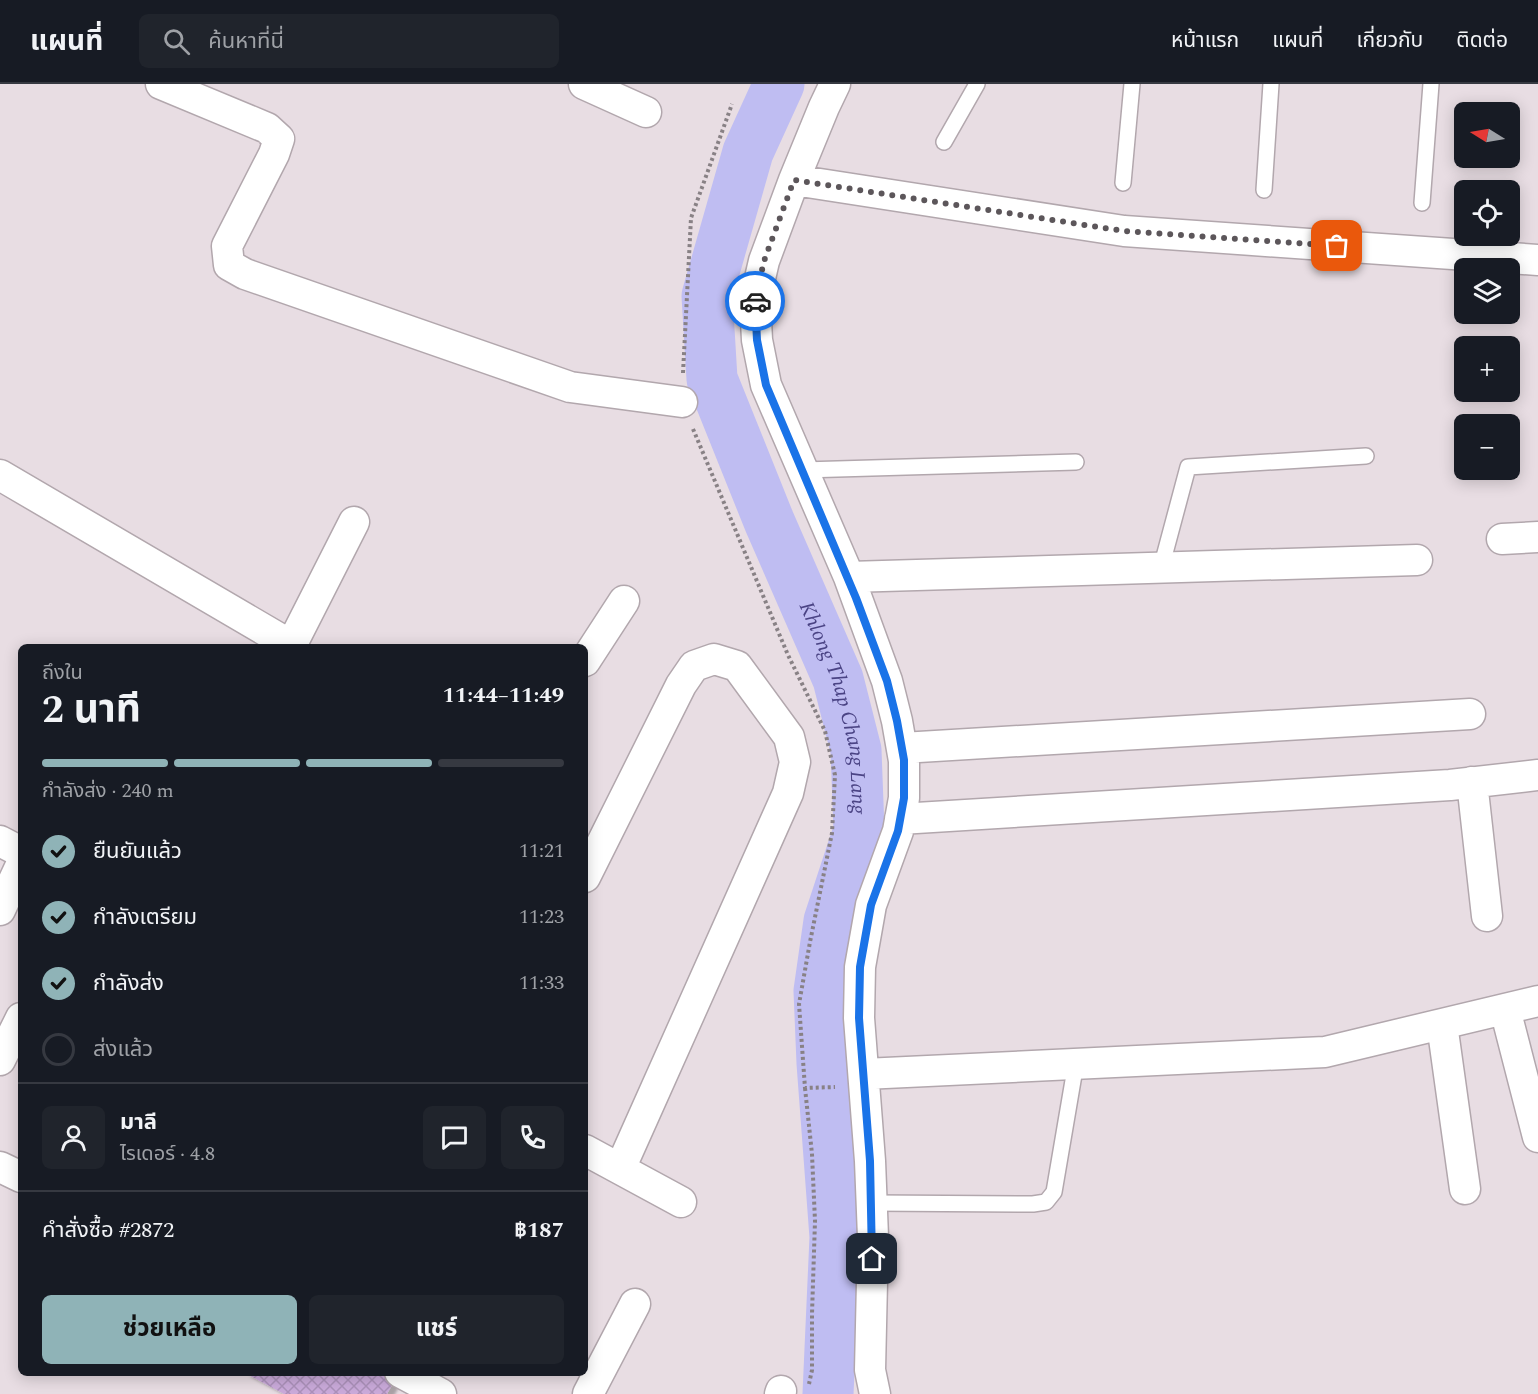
<!DOCTYPE html>
<html lang="th">
<head>
<meta charset="utf-8">
<style>
	body { margin:0; font-family:Spectral,"Noto Sans Thai",serif; background:#20242c; color:#f1f3f6; height:100vh; display:flex; flex-direction:column; font-size:22px; white-space:nowrap }
	* { box-sizing:border-box; margin:0 }
	p { font-size:20px; color:#9ea1a6 }
	.icon { flex:none; width:33px; height:33px; fill:none; stroke:currentColor; stroke-width:2; stroke-linecap:round; stroke-linejoin:round }
	.map { position:relative; flex:1; overflow:hidden }
	.details { position:absolute; left:18px; top:560px; width:570px; height:732px; display:flex; flex-direction:column; background:#171b24; border-radius:9px; box-shadow:0 3px 15px #0003 }
	.details>* { flex:none }
	.needle { width:39px; rotate:281deg }
	.fabs { position:absolute; left:1454px; top:18px; display:grid; gap:12px }
	.fabs a { display:grid; place-items:center; width:66px; height:66px; border-radius:9px; background:#171b24; box-shadow:0 3px 15px #0003; font-size:30px }
	.pin { position:absolute; display:grid; place-items:center; width:51px; height:51px; color:#fff; margin:-26px; border-radius:12px; box-shadow:0 3px 9px #0006 }
	.courier { position:absolute; display:grid; place-items:center; width:60px; height:60px; margin:-30px; border:4px solid #1a73e8; border-radius:50%; background:#fff; color:#222; box-shadow:0 2px 8px #0007 }
	.summary em { font-style:normal; font-weight:700 }
	.summary div { display:flex; flex-direction:column-reverse }
	.summary { display:flex; align-items:center; justify-content:space-between; height:102px; padding:0 24px }
	h1 { font-size:39px; font-weight:700; line-height:45px }
	.bar { display:grid; grid-template-columns:repeat(4,1fr); gap:9px 6px; align-content:center; height:72px; padding:0 24px }
	.bar i { height:8px; border-radius:4px; background:#363941 }
	.bar .active { background:#8fb3b7 }
	.bar p { grid-column:span 4 }
	.line { display:flex; align-items:center; gap:15px; padding:0 24px; border-top:2px solid #363941 }
	.line div { flex:1 }
	.round { display:grid; place-items:center; flex:none; width:63px; height:63px; border-radius:9px; background:#20242c }
	ol { padding:0 24px; list-style:none }
	li { display:flex; align-items:center; gap:18px; height:66px }
	li p { margin-inline-start:auto }
	li .icon { padding:6px; border-radius:50%; background:#8fb3b7; color:#111; stroke-width:4 }
	li:last-child { color:#9ea1a6 }
	li i { width:33px; height:33px; border:3px solid #363941; border-radius:50% }
	.action { display:flex; gap:12px; margin-top:auto; padding:12px 24px }
	.action a { flex:1; height:69px; border-radius:9px; background:#8fb3b7; color:#111; font-size:24px; font-weight:700; line-height:69px; text-align:center }
	.action a+a { background:#20242c; color:#f1f3f6 }
	header { display:flex; align-items:center; gap:36px; box-sizing:border-box; height:84px; padding:0 30px; background:#171b24; border-bottom:2px solid #363941 }
	header strong { font-size:28px }
	nav { display:flex; gap:33px; margin-inline-start:auto; font-size:21px }
	.search { width:420px; height:54px; background:#20242c; display:flex; align-items:center; gap:15px; box-sizing:border-box; padding:0 21px; border-radius:9px; color:#9ea1a6; font-size:22px }
	.map>svg:first-child { display:block }
</style>
</head>
<body>
<header>
<strong>แผนที่</strong>
<div class="search"><svg class="icon" aria-label="search" viewBox="0 0 24 24"><circle cx="10" cy="10" r="6"/><path d="M15 15l6 6"/></svg>ค้นหาที่นี่</div>
<nav><a>หน้าแรก</a><a>แผนที่</a><a>เกี่ยวกับ</a><a>ติดต่อ</a></nav>
</header>
<div class="map">
<svg width="1538" height="1310" viewBox="0 0 1538 1310">
	<defs>
		<pattern id="building-cross-hatch" width="8" height="8" patternUnits="userSpaceOnUse" patternTransform="scale(1.5)"><rect width="8" height="8" fill="#caaada"/><path d="M0 0l8 8M0 8l8-8" fill="none" stroke="#ac91ba"/></pattern>
		<filter id="shadow"><feDropShadow dx="6" dy="4" stdDeviation="1.5" flood-color="#0004"/></filter>
	</defs>
	<rect width="100%" height="100%" fill="#e8dde3"/>
	<g fill="none" stroke-linecap="round" stroke-linejoin="round">
		<path stroke="#bfbdf2" stroke-width="51" id="s1" d="M779 0 748 68 707 212 712 295 769 437 838 595 856 666 859 746 829 837 819 907 822 979 835 1153 828 1310"/>
	</g>
	<path fill="url(#building-cross-hatch)" filter="url(#shadow)" d="M243 1288H378L394 1297 387 1310H284Z"/>
	<g fill="none" stroke-linecap="round" stroke-linejoin="round">
		<g stroke="#b2a7ad" stroke-width="18">
			<path id="lane" d="M944 58 977 0
				M1123 99 1132 0
				M1264 106 1271 0
				M1422 119 1431 0
				M803 386 1076 378
				M1161 484 1188 383 1366 372
				M872 1119 1033 1120 1046 1118 1054 1108 1076 979"/>
		</g>
		<g stroke="#b2a7ad" stroke-width="33">
			<path id="street" d="M161 0 267 44 279 55 274 70 227 162 229 181 245 190 570 303 682 318
				M584 0 646 28
				M835 0 824 23 794 96 764 177 755 216 757 256 766 301 849 493 887 597 897 637 904 677V714L898 747 871 821 860 883 859 934 870 1077 873 1153 870 1286 875 1310
				M794 96 1124 147 1538 176
				M0 391 292 562
				M1502 455 1538 453
				M849 493 1417 476
				M291 562 354 438
				M585 577 624 517
				M902 664 1470 630
				M1472 698 1487 832
				M900 735 1450 701 1538 691
				M0 757 21 768
				M585 793 681 601 694 582 714 575 737 582 789 653 795 678 788 709 620 1085
				M0 826 21 781
				M1505 925 1538 1053
				M1442 940 1465 1105
				M0 976 21 934
				M864 990 1325 968 1538 917
				M585 1066 681 1118
				M0 1083 21 1093
				M400 1288 441 1310
				M588 1310 635 1220
				M780 1310 781 1307"/>
		</g>
		<path stroke="#888185" stroke-width="4" stroke-dasharray="3 3" stroke-linecap="butt" d="M683 289 691 134 732 20
			M693 345 788 571 825 647 835 691 832 749 810 858 799 920 805 1004 835 1003
			M805 1004 812 1070 815 1137 812 1230V1286L809 1300"/>
		<use href="#lane" stroke="#fff" stroke-width="15"/>
		<use href="#street" stroke="#fff" stroke-width="30"/>
	</g>
	<g fill="none" stroke-linecap="round" stroke-linejoin="round">
		<path stroke="#5c565a" stroke-width="6" stroke-dasharray="0 10.8" d="M755 217 764 177 794 96 1124 147 1337 162"/>
		<path stroke="#1a73e8" stroke-width="8" d="M755 217 757 256 766 301 856 514 887 597 897 637 904 676V714L898 747 871 821 860 883 859 934 870 1077 872 1175"/>
	</g>
	<g text-anchor="middle" dominant-baseline="central" stroke-width="6" stroke-linejoin="round" paint-order="stroke">
		<g font-size="21" font-style="italic" fill="#4a4384" stroke="#e8dde3">
			<text stroke="none"><textPath href="#s1" startOffset="660">Khlong Thap Chang Lang</textPath></text>
		</g>
	</g>
</svg>
<div class="fabs">
<a><svg class="needle" viewBox="-14 -14 28 28"><path d="M0-13l5 13h-10z" fill="#e53935"/><path d="M0 13l5-13h-10z" fill="#9ea1a6"/></svg></a>
<a><svg class="icon" aria-label="locate" viewBox="0 0 24 24"><circle cx="12" cy="12" r="6"/><path d="M12 2v4M12 18v4M2 12h4M18 12h4"/></svg></a>
<a><svg class="icon" aria-label="layers" viewBox="0 0 24 24"><path d="M12 4l9 5-9 5-9-5zM3 14l9 5 9-5"/></svg></a>
<a>+</a>
<a>−</a>
</div>
<div class="pin" style="left:1337px;top:162px;background:#ea580c"><svg class="icon" aria-label="bag" viewBox="0 0 24 24"><path d="M5 8h14l-1 12H6zM9 8a3 3 0 0 1 6 0"/></svg></div>
<div class="pin" style="left:872px;top:1175px;background:#1f2937"><svg class="icon" aria-label="home" viewBox="0 0 24 24"><path d="M3 11l9-7 9 7M6 9v11h12V9"/></svg></div>
<div class="courier" style="left:755px;top:217px"><svg class="icon" aria-label="car" viewBox="0 0 24 24"><path d="M5 17H2v-5l4-1 3-4h7l3 4 3 1v5h-3M9 17h6M6 11h13"/><circle cx="7" cy="17" r="2"/><circle cx="17" cy="17" r="2"/></svg></div>
<section class="details">
<div class="summary"><div><h1>2 นาที</h1><p>ถึงใน</p></div><em>11:44–11:49</em></div>
<div class="bar"><i class="active"></i><i class="active"></i><i class="active"></i><i></i><p>กำลังส่ง · 240 m</p></div>
<ol>
<li><svg class="icon" aria-label="check" viewBox="0 0 24 24"><path d="M5 12l5 5 9-10"/></svg>ยืนยันแล้ว<p>11:21</p></li>
<li><svg class="icon" aria-label="check" viewBox="0 0 24 24"><path d="M5 12l5 5 9-10"/></svg>กำลังเตรียม<p>11:23</p></li>
<li><svg class="icon" aria-label="check" viewBox="0 0 24 24"><path d="M5 12l5 5 9-10"/></svg>กำลังส่ง<p>11:33</p></li>
<li><i></i>ส่งแล้ว</li>
</ol>
<div class="line" style="height:108px"><a class="round"><svg class="icon" aria-label="person" viewBox="0 0 24 24"><circle cx="12" cy="8" r="4"/><path d="M4 21q1-7 8-7t8 7"/></svg></a><div><b>มาลี</b><p>ไรเดอร์ · 4.8</p></div><a class="round"><svg class="icon" aria-label="chat" viewBox="0 0 24 24"><path d="M4 5h16v11H9l-5 4z"/></svg></a><a class="round"><svg class="icon" aria-label="phone" viewBox="0 0 24 24"><path d="M5 4h4l2 5-3 2q2 4 5 5l2-3 5 2v4C11 20 4 13 5 4z"/></svg></a></div>
<div class="line" style="height:78px"><div>คำสั่งซื้อ #2872</div><b>฿187</b></div>
<div class="action"><a>ช่วยเหลือ</a><a>แชร์</a></div>
</section>
</div>
</body>
</html>
